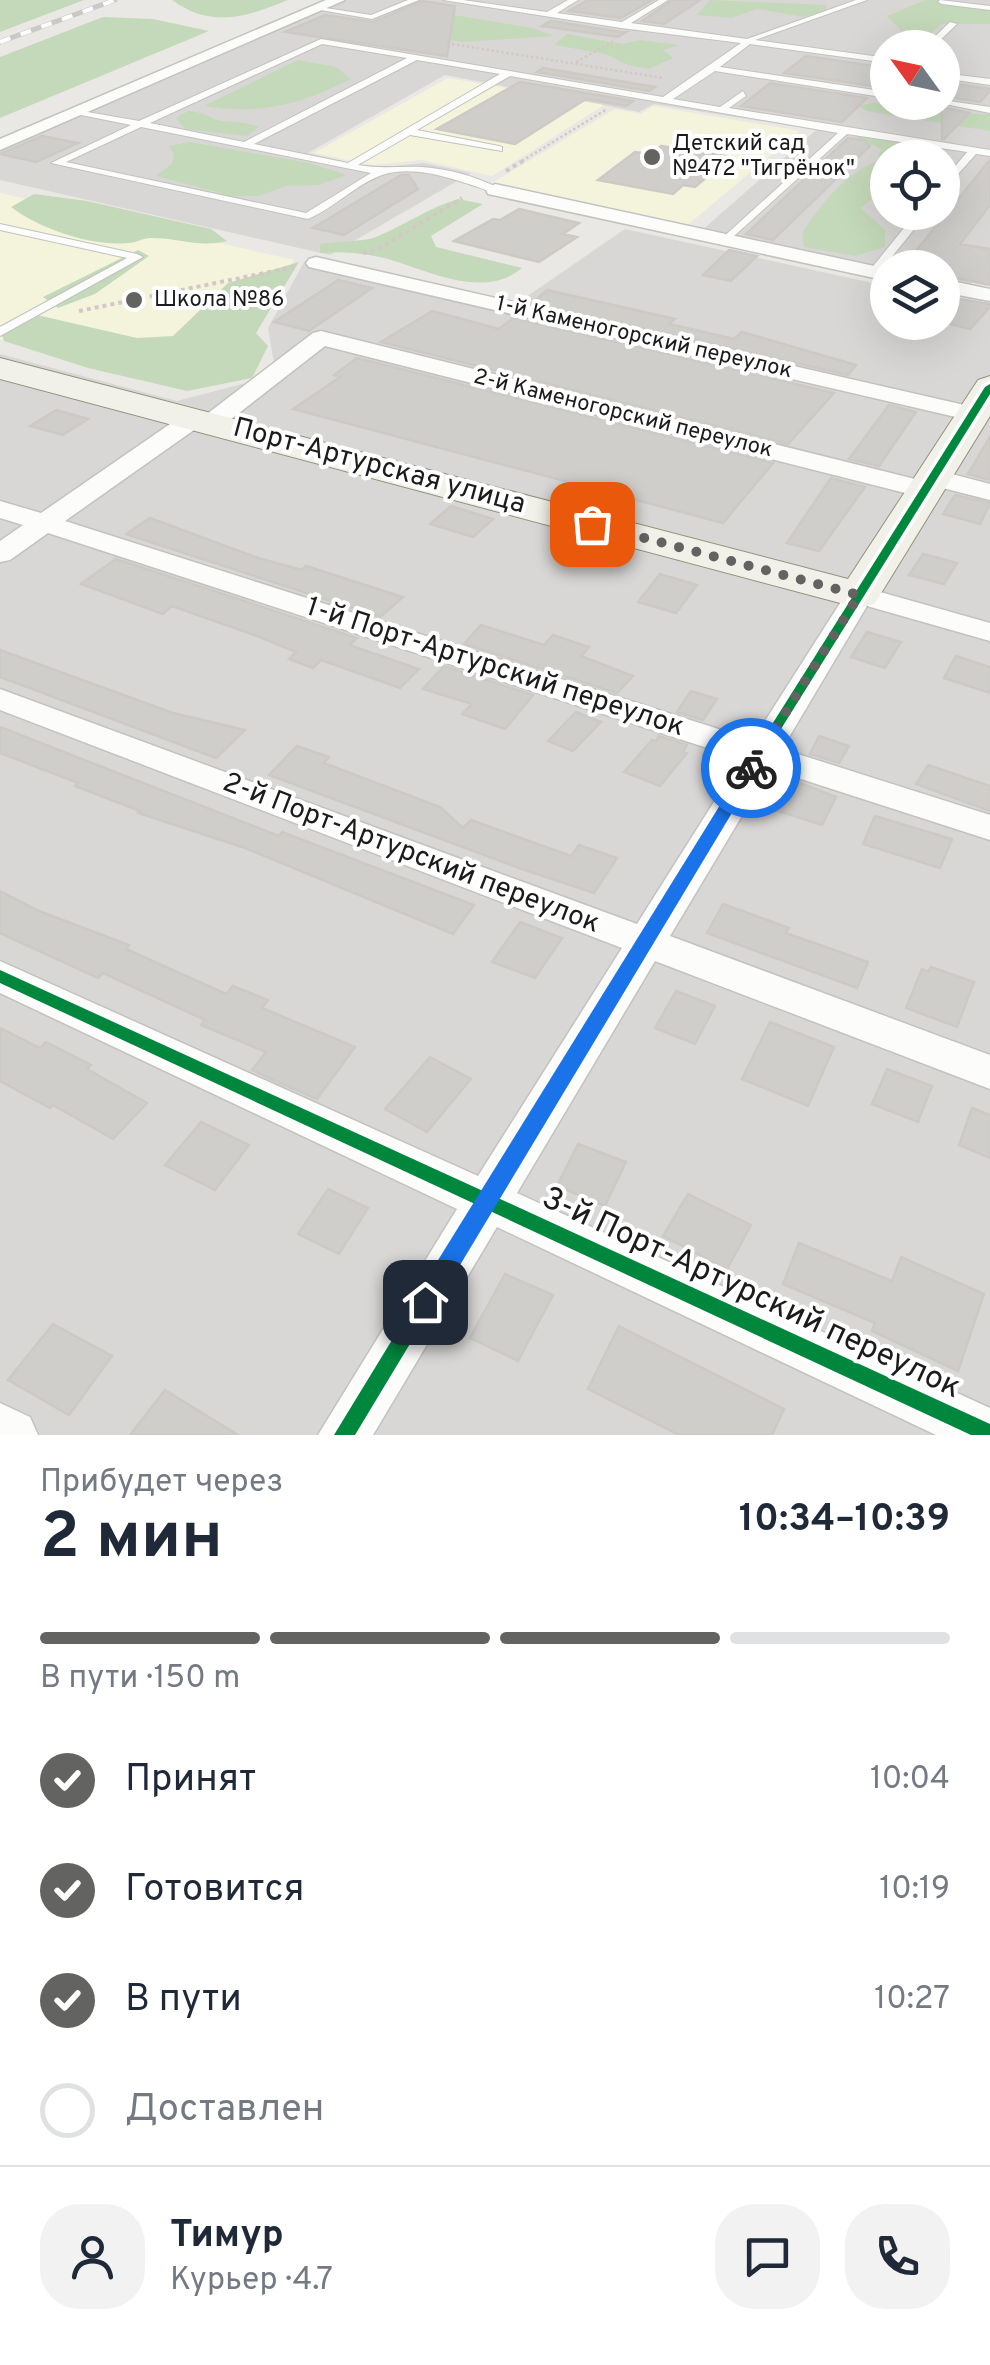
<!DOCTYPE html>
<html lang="ru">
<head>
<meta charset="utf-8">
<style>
	body { margin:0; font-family:Overpass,sans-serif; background:#f2f2f3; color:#1f2937; height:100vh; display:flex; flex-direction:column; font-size:38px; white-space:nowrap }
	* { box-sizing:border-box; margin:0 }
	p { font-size:32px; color:#747a83 }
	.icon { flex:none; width:55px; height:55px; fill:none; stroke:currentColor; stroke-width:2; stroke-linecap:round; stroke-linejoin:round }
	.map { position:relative; height:1435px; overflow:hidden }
	.details { display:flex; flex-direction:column; background:#fff; flex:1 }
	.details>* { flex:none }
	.needle { width:65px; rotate:303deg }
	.controls { position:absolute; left:870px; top:30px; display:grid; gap:20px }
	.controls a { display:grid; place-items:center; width:90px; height:90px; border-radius:50%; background:#fff; box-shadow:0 10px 40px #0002; font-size:50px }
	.pin { position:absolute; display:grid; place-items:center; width:85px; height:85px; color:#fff; margin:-42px; border-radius:20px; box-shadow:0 5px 15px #0006 }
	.courier { position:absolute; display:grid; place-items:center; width:100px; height:100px; margin:-50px; border:8px solid #1a73e8; border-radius:50%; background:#fff; color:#222; box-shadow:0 2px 12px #0007 }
	.summary em { font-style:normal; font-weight:700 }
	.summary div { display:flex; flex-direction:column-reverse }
	.summary { display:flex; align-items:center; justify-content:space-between; height:170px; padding:0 40px }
	h1 { font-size:65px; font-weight:700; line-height:75px }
	.bar { display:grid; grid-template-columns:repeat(4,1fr); gap:15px 10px; align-content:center; height:120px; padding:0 40px }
	.bar i { height:12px; border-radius:8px; background:#e0e1e3 }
	.bar .active { background:#636361 }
	.bar p { grid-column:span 4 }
	.line { display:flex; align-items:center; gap:25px; padding:0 40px; border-top:2px solid #e0e1e3 }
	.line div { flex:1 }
	.round { display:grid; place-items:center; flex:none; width:105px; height:105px; border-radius:40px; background:#f2f2f3 }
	ol { padding:0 40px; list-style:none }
	li { display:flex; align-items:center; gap:30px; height:110px }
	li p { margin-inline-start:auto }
	li .icon { padding:10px; border-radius:50%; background:#636361; color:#fff; stroke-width:4 }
	li:last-child { color:#747a83 }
	li i { width:55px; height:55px; border:5px solid #e0e1e3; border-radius:50% }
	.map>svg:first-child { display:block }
</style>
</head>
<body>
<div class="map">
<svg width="990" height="1435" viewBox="0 0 990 1435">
	<rect width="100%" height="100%" fill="#eae8e4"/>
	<path fill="#d9d7d5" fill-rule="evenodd" d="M348 0H990V261L970 285 943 280 942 268 887 269 700 232 816 130 654 104 639 112 445 75 308 153 373 168 424 163 471 173 330 255 0 180V151ZM888 48H942V102H888ZM888 158H942V212H888Z
		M625 229 887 286 888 322H942L943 298 990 309V1435H0V354L177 401 276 375 268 328 304 262 507 310Z"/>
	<path fill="#f4f4dd" d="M448 78 604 105 492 176 422 160 373 165 314 153Z
		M653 106 800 131 686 226 492 183 615 109 641 114Z
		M0 193 294 260 224 365 187 388 0 339Z"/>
	<path fill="#c4d9b9" d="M0 0H84L0 32Z
		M172 0H288C246 17 212 29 172 0Z
		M710 0 826 5V10L803 17 757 9 732 18 697 15Z
		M925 0H952L945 4 990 6V24H942L916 47H892L908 38 887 16Z
		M436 12 532 28 554 36 463 42 415 35Z
		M103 17 153 19 209 31 0 118V57Z
		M567 34 622 44 640 40 679 45 663 50 673 58 649 69 628 65 606 54 554 45Z
		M298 60 336 67 351 79C298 105 263 115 204 106Z
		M874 103 919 113 990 114V131L867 111 858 106Z
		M188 111C201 112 204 114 214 119 226 123 242 120 259 127L246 136 185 129 176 118Z
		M855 136 911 144 939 155 888 158 887 186 861 208 885 230V247L856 256 804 247 802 233C823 202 843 175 877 161L881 149Z
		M190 142 309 163 347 175 319 185 286 186 259 196H232L156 176 172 164 174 154 169 146Z
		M34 194 87 201 211 229 227 241C197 248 181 238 151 238 143 238 136 243 128 243 92 247 38 228 11 207Z
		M458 199 483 204 431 236 436 247 522 268C483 301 425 269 384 258 363 253 342 251 320 253V244C336 241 364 242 376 237 405 225 428 208 458 199Z
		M138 250 149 256 95 294 58 308 43 297Z
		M299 262 256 333 268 346 252 378 187 391 88 368 4 341 0 330 37 315 137 338 173 336 228 283Z"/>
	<path fill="#d0cecb" stroke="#cdc9c5" stroke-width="2.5" d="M588 0H652L621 18 569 11Z
		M672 0H700L664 24 642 21Z
		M422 1 455 6 447 56 285 32 325 15 373 22Z
		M551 21 621 32H626L618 37 542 26Z
		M806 56 888 68V79L879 87 784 73Z
		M543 68 655 87 649 91 537 72Z
		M520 82 633 101 626 106 586 99 515 144 437 129Z
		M942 82 990 89V91L980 102 942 96Z
		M770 83 867 98 842 122 741 106Z
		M942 107 969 113 944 139H942Z
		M42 136 78 143 36 162 0 154Z
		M848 138 864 140 870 146 773 240 746 234Z
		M661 146 731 157 695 187 683 185 673 194 598 180 635 152 650 154Z
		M990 160V205L960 244 990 249V285L942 275V268H902Z
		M401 175H409L418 189 344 235 313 228Z
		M519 209 579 223 563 234 577 237 539 262 454 241 493 219 500 220Z
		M729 250 757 256 731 281 703 275Z
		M338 280 372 288 309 331 274 322Z
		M547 290 675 319 669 324 734 339 742 332 856 365 848 375 532 303Z
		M942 296 990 304V307L970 329 942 322Z
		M432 311 499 329 513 318 834 393 788 444 381 342Z
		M357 358 773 463 723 523 293 409 340 377 334 375Z
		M889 405 916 412 879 466 849 459Z
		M56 410 88 419 63 435 30 426Z
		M990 437V480L968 474Z
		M831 478 865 487 819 551 787 543Z
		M955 495 990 503 980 524 943 514Z
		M451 506 493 519 473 537 430 524Z
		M150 518 258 558 302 570 306 566 403 597 380 617 126 534Z
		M923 554 957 563 944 584 909 575Z
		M116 559 357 638 349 645 419 669 400 688 321 660 313 668 289 659 296 652 257 636 172 606 163 614 81 584Z
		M660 574 697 585 676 613 638 602Z
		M481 625 544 645 553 635 589 647 581 656 633 676 617 693 464 644Z
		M867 632 901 642 885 668 851 657Z
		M0 650 173 713 245 730 216 758 0 677Z
		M956 656 990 667V693L944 678Z
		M444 666 533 695 505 729 462 714 472 704 423 689Z
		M691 691 717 699 703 720 677 712Z
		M576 712 601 722 573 751 548 741Z
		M0 727 279 836 282 832 474 905 453 934 245 848 138 813 140 811 75 786 78 783 0 753Z
		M659 736 687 745 683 752 687 753 660 786 624 772 652 740 656 741Z
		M819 736 849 746 839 763 810 754Z
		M297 746 329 757 324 763 440 807 463 828 471 820 571 856 579 845 617 858 594 893 519 868 269 775Z
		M928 765 990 786V811L916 784Z
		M795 781 836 797 822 825 778 811Z
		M875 816 952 839 940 868 863 844Z
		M0 891 39 911 129 945 126 949 226 994 233 986 268 1000 262 1008 355 1047 317 1099 280 1083 252 1070 266 1052 201 1025 205 1020 103 973 98 978 0 933Z
		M723 904 789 928 786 933 868 962 857 988 707 933Z
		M520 922 562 938 535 978 492 962Z
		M931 967 974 982 957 1027 906 1008 922 969 928 972Z
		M676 991 715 1006 695 1044 655 1028Z
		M770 1022 834 1047 808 1106 742 1079Z
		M0 1028 40 1048 46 1042 91 1065 87 1069 147 1103 113 1139 53 1105 50 1108 0 1081Z
		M430 1057 471 1079 427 1132 385 1109Z
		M887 1069 932 1086 918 1122 872 1104Z
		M972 1108 990 1115V1158L959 1145Z
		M201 1122 249 1145 215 1190 165 1165Z
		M578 1144 626 1162 605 1206 557 1186Z
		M328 1189 368 1208 339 1254 298 1234Z
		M688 1194 751 1225 727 1269 663 1236Z
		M799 1243 892 1281 901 1257 984 1294 958 1371 872 1331 875 1323 783 1284Z
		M505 1274 553 1295 518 1361 470 1338Z
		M53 1324 112 1356 69 1415 8 1380Z
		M619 1326 784 1409 772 1435H679L588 1389Z
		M165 1390 238 1435H130Z"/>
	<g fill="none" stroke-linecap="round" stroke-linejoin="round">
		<g stroke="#c2c2c0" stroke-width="2">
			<path id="lane" d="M408 0H419L372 19 315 9 319 7 371 15Z
				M443 0H463L547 12 568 0H578L557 13 622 22 659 0H668L631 23 747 39 856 0H867L755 40 888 58V63L750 44 720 67 888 92V98L715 71 673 99 720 107 743 91 746 96 729 108 990 150V156L976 154 942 192V182L967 152 847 134 724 245 719 242 720 240 838 133 510 76 417 130 499 146 502 147V151L410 135 358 165C380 169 400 166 422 167 449 169 474 176 499 188L500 190 495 193C463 182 416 163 382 175 355 185 334 208 308 219L51 163 131 125 76 114V110L139 121 321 39 663 97 741 43 621 28ZM322 44 407 58 244 142 150 123ZM417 60 500 74 348 163 254 144ZM141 127 371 173 306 213 66 162Z
				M940 0 990 6V10L942 4 938 2Z
				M950 22 957 24 932 48H923Z
				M942 73 990 79V85L942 78Z
				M942 100 990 107V113L935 102H942Z
				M917 212H928L878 274H870V270Z
				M0 224 137 254 143 257 0 336V327L127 258 0 230Z"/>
		</g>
		<g stroke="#c2c2c0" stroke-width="3">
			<path id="street" d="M326 0H345L0 150V139Z
				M495 184 888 269V281L488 194 486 190Z
				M316 257 973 407 985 414 973 421 309 267 306 263 309 259Z
				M942 279 990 289V301L942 292Z
				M321 331 923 481 920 477 924 471 933 469 990 484V500L935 486 938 490 934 496 925 498 325 346 221 427 212 429 201 425 65 521 753 740 849 589 859 586 990 623V641L867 606 782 749 990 815V840L770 769 670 936 990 1055V1089L655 961 517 1193 990 1408V1435H936L497 1227 373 1435H318L457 1209 0 993V961L478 1176 622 948 0 710V689L637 924 741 759 48 533 10 560 0 562V541L23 525 0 518V501L41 513 183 415 192 413 203 417 313 333Z
				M0 1403 30 1417 38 1435H0Z"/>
		</g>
		<g stroke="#91937d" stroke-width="2">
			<path id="secondary" d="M0 358 848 579 978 380 990 376V416L880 595 874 604 859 608 0 379Z"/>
		</g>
		<path stroke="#d5c7c5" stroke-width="2.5" stroke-dasharray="2.5 2.5" stroke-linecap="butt" d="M452 44 663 78
			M576 62 614 41
			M522 161 607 109"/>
		<path stroke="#d5c7c5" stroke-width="4" stroke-dasharray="4 4" stroke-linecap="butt" d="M506 171 526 159
			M363 253 377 250 462 198
			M79 311 294 267"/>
		<use href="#lane" fill="#fcfcfb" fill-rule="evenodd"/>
		<use href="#street" fill="#fcfcfb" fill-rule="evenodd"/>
		<use href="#secondary" fill="#f2f1e9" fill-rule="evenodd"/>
		<g stroke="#c9c9c8" stroke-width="5">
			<path id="rail" d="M0 42 115 0"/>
		</g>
		<use href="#rail" stroke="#fff" stroke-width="4" stroke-dasharray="11" stroke-linecap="butt"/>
		<g stroke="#fff" stroke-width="7">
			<path id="cycleway" d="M990 384V394L766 753 498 1198 990 1424V1435H971L490 1211 355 1435H334L475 1204 0 983V970L483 1191 754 753 985 387Z"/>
		</g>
		<use href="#cycleway" fill="#00873e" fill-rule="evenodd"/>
	</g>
	<path fill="#1a73e8" d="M751 763 759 768 433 1310 425 1313 417 1310 413 1302 417 1294 743 768Z"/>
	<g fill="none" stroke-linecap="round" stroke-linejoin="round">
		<path stroke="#636361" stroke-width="10" stroke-dasharray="0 18" d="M592 524 859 595 751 768"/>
	</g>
	<g fill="#636361" stroke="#fff" stroke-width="4">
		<circle cx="652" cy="157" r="10"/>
		<circle cx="134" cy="300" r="10"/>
	</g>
	<g text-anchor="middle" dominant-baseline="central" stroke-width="8" stroke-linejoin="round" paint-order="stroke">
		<g font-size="22" fill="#1b1b1b" stroke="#fff" text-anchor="start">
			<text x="672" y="144">Детский сад<tspan x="672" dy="25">№472 "Тигрёнок"</tspan></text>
			<text x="154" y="300">Школа №86</text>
		</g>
		<g font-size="22" fill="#1b1b1b" stroke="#fff">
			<text transform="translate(644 338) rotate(13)">1-й Каменогорский переулок</text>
			<text transform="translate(623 414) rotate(14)">2-й Каменогорский переулок</text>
		</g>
		<g font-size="28" fill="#1b1b1b" stroke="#fff">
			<text transform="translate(379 467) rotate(15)">Порт-Артурская улица</text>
			<text transform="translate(495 668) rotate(18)">1-й Порт-Артурский переулок</text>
			<text transform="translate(411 854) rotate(21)">2-й Порт-Артурский переулок</text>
		</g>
		<g font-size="32" fill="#1b1b1b" stroke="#fff">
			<text transform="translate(751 1294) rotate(25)">3-й Порт-Артурский переулок</text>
		</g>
	</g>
</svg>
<div class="controls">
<a><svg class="needle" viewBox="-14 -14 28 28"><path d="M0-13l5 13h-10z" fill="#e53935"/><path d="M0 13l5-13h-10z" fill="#747a83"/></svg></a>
<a><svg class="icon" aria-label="locate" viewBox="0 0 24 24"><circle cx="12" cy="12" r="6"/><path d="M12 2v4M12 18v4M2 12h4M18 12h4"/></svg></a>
<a><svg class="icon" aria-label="layers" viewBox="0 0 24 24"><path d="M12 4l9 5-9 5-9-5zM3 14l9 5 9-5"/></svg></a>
</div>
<div class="pin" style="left:592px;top:524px;background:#ea580c"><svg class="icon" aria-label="bag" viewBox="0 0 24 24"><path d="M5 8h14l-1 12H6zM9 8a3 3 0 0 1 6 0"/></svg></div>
<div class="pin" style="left:425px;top:1302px;background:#1f2937"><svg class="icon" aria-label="home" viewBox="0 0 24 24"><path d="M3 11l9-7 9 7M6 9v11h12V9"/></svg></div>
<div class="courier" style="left:751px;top:768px"><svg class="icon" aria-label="bike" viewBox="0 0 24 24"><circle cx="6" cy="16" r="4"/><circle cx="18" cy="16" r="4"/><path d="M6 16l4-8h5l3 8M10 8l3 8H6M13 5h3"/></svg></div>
</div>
<section class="details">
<div class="summary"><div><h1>2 мин</h1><p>Прибудет через</p></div><em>10:34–10:39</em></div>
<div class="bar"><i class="active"></i><i class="active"></i><i class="active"></i><i></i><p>В пути · 150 m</p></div>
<ol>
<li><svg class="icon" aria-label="check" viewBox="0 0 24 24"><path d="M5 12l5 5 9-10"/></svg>Принят<p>10:04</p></li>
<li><svg class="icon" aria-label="check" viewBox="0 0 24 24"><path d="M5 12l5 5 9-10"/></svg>Готовится<p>10:19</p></li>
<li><svg class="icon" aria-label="check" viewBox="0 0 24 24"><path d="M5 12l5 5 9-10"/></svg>В пути<p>10:27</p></li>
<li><i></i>Доставлен</li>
</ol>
<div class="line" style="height:180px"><a class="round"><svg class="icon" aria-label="person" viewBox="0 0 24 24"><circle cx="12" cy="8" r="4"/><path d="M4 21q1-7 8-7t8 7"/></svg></a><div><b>Тимур</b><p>Курьер · 4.7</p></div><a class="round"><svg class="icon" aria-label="chat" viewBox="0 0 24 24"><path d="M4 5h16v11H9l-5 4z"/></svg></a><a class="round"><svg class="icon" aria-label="phone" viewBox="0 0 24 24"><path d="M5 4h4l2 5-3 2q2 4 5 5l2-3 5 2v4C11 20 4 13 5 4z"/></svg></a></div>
</section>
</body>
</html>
